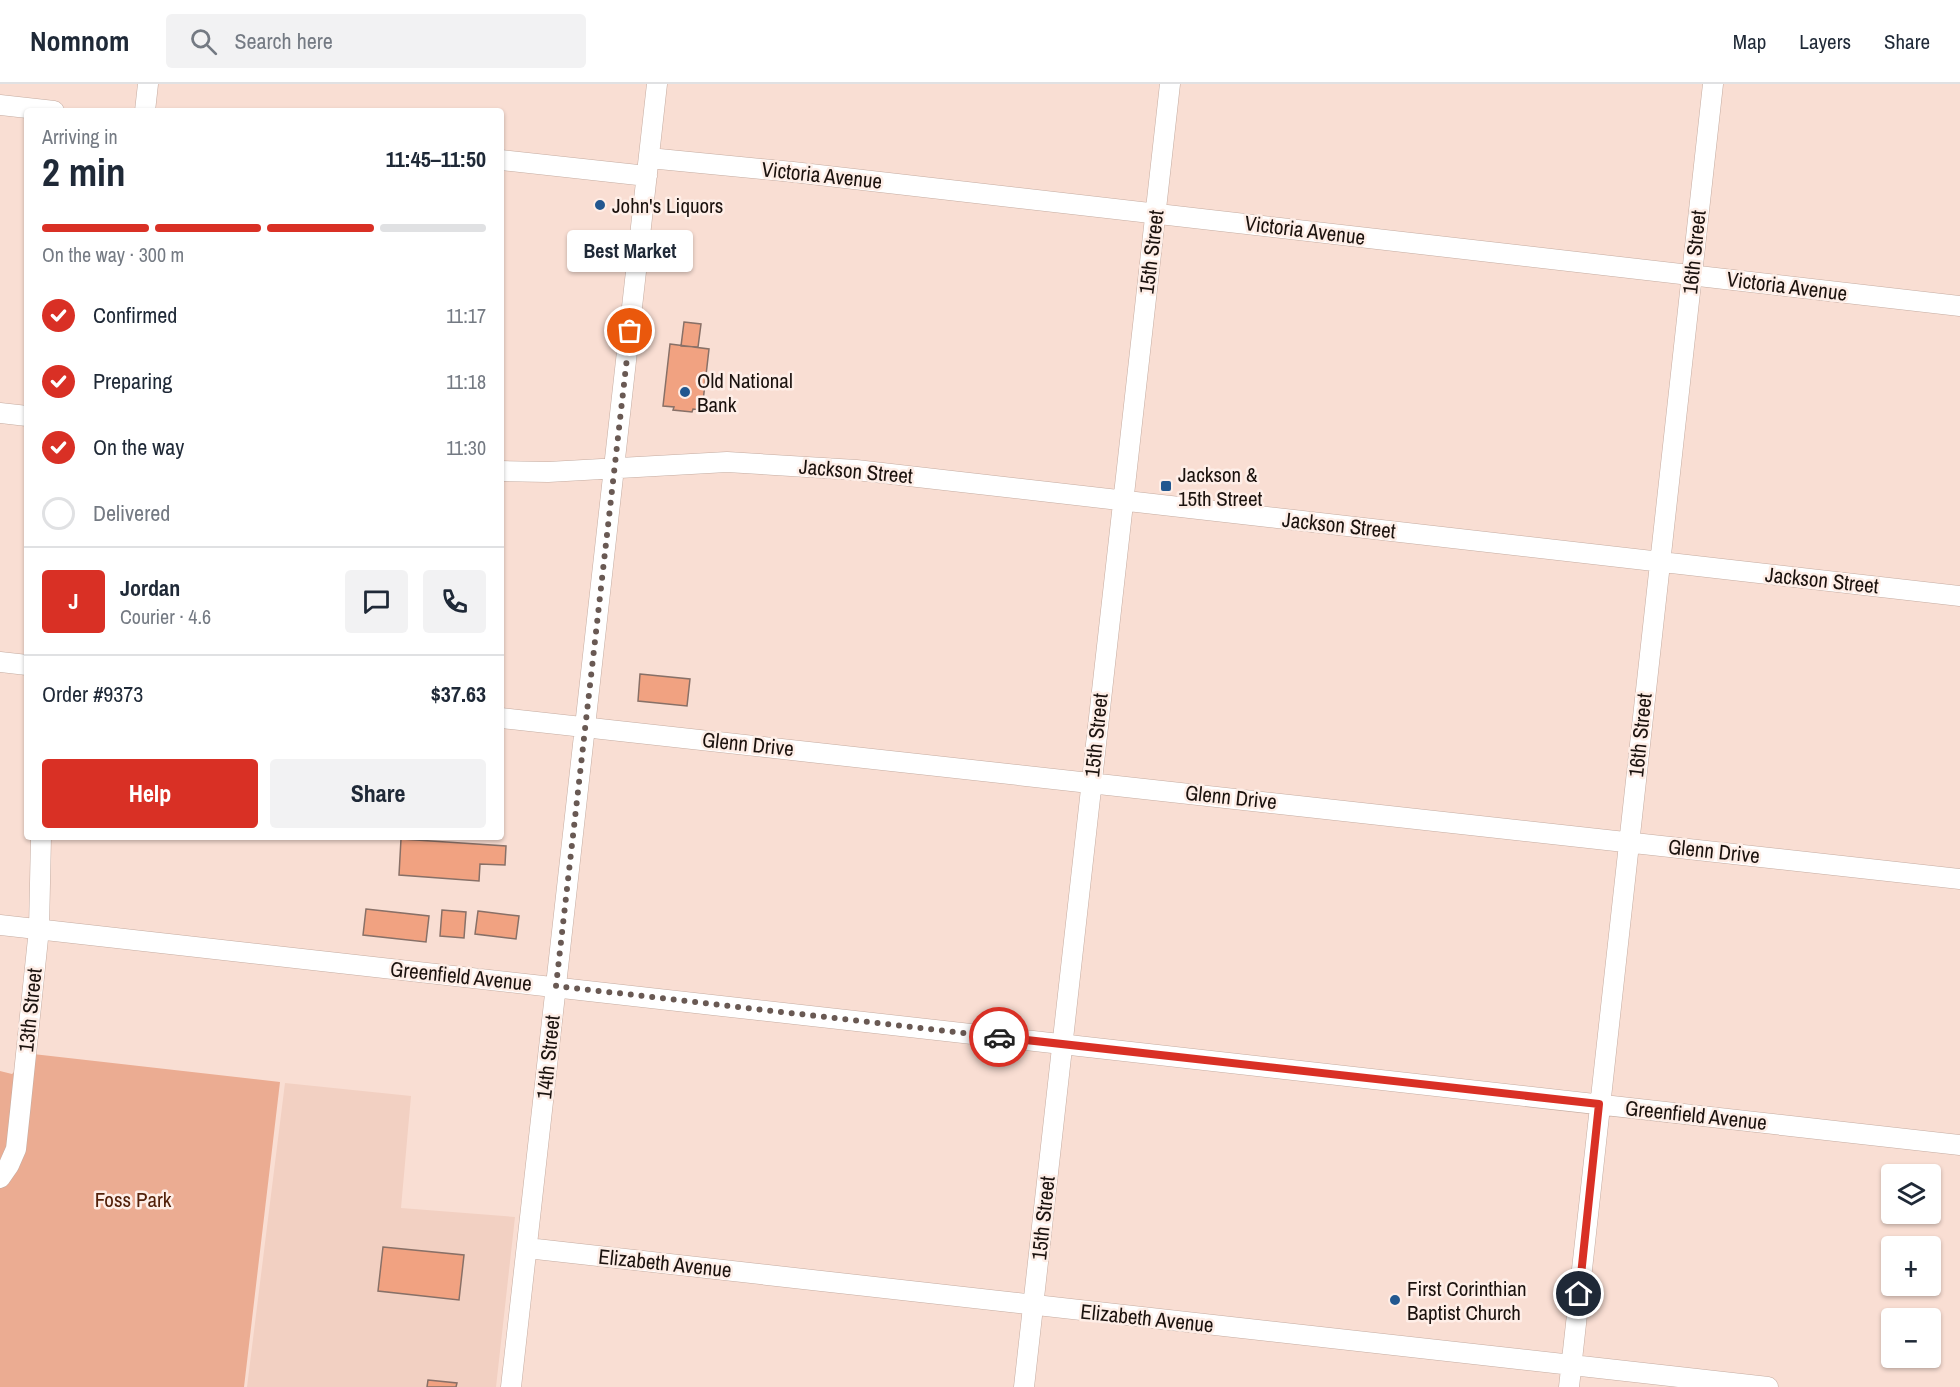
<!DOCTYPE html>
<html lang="en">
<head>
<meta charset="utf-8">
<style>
	body { margin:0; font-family:"Archivo Narrow",sans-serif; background:#f2f2f3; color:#1f2937; height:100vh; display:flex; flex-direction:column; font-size:22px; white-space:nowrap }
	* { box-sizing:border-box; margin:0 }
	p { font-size:20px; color:#747a83 }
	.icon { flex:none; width:33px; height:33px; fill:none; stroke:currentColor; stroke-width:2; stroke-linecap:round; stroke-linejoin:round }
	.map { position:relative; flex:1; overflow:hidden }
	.drawer { position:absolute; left:24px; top:24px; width:480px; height:732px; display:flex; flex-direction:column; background:#fff; border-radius:6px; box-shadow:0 2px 4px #0004 }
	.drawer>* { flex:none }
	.controls { position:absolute; left:1881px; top:1080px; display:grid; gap:12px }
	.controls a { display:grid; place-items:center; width:60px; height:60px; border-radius:6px; background:#fff; box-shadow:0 2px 4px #0004; font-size:30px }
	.pin { position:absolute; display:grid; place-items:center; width:51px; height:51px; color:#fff; margin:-26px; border:3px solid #fff; border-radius:50%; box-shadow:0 2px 6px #0007 }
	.courier { position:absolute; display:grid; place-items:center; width:60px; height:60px; margin:-30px; border:4px solid #d93025; border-radius:50%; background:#fff; color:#222; box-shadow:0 2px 8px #0007 }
	.bubble { position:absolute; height:42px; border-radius:6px; background:#fff; box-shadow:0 2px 4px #0004; font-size:20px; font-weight:800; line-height:42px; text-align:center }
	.summary em { font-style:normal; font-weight:800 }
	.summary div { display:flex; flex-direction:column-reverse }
	.summary { display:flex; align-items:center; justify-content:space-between; height:102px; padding:0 18px }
	h1 { font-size:39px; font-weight:800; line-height:45px }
	.bar { display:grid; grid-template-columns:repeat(4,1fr); gap:9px 6px; align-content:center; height:72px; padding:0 18px }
	.bar i { height:8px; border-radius:4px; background:#e0e1e3 }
	.bar .on { background:#d93025 }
	.bar p { grid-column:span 4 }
	.line { display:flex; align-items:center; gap:15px; padding:0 18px; border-top:2px solid #e0e1e3 }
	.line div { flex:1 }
	.round { display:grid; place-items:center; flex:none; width:63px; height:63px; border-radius:6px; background:#f2f2f3 }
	ol { padding:0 18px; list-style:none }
	li { display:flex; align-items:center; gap:18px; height:66px }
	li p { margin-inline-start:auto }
	li .icon { padding:6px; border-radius:50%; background:#d93025; color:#fff; stroke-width:4 }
	li:last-child { color:#747a83 }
	li i { width:33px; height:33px; border:3px solid #e0e1e3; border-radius:50% }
	.button { display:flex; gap:12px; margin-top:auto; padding:12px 18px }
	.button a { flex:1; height:69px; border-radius:6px; background:#d93025; color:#fff; font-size:24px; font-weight:800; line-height:69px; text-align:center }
	.button a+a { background:#f2f2f3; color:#1f2937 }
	header { display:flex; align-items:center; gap:36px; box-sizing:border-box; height:84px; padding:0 30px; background:#fff; border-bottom:2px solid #e0e1e3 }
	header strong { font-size:28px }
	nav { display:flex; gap:33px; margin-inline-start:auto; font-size:21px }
	.search { width:420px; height:54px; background:#f2f2f3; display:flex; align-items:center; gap:15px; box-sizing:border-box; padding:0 21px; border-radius:6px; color:#747a83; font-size:22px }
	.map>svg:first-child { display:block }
</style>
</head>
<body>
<header>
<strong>Nomnom</strong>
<div class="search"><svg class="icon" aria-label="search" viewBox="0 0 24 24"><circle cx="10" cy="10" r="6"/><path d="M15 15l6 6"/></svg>Search here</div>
<nav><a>Map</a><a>Layers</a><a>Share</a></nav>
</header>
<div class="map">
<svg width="1960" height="1303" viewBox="0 0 1960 1303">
	<rect width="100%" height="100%" fill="#f9ded3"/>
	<path fill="#f2d0c2" d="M285 999 411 1012 401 1124 515 1133 496 1303H247Z"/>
	<path fill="#ebac92" d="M33 970 280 998 244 1303H0V987L12 990Z"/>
	<path fill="#f1a281" stroke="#887067" stroke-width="1.5" d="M684 238 701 240 698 263 681 262Z
		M670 260 709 265 702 326 693 325 692 328 673 326 674 323 663 322Z
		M640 590 690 595 687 622 638 617Z
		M401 755 506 762 505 781 480 780 479 797 399 791Z
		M366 825 429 832 426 858 363 851Z
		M442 826 466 828 464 854 440 852Z
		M478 827 519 832 516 855 475 850Z
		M383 1163 464 1171 459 1216 378 1207Z
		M428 1296 457 1299 456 1303H427Z"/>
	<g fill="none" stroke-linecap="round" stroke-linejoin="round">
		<g stroke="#c5aca1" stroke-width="21">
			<path id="minor" d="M0 21 54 27
				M145 27 148 0
				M649 74 793 88 1960 222
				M501 76 647 92
				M0 329 27 332
				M501 387 548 388 727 378 856 386 1960 512
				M0 578 27 581
				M501 634 1960 795
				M0 841 1960 1061
				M0 1094 9 1081 16 1065 20 1028 39 845 41 753
				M527 1164 1768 1303
				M511 1303 657 0
				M1024 1303 1170 0
				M1569 1303 1713 0"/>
		</g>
		<use href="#minor" stroke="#fff" stroke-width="20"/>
	</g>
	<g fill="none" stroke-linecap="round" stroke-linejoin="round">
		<path stroke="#695953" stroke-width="6" stroke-dasharray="0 10.8" d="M630 247 556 902 999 953"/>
		<path stroke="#d93025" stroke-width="8" d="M999 953 1599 1020 1579 1210"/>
	</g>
	<g fill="#22578f" stroke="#feeee7" stroke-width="2">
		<circle cx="600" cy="121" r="6"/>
		<circle cx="685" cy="308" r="6"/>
		<rect x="1160" y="396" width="12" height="12" rx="3"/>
		<circle cx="1395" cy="1216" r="6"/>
	</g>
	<g text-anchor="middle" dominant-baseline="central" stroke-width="5" stroke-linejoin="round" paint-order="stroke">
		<g font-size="21" fill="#1b120e" stroke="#feeee7">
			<text transform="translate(822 91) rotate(6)">Victoria Avenue</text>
			<text transform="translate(1305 146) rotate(7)">Victoria Avenue</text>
			<text transform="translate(1151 168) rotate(-83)">15th Street</text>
			<text transform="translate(1694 168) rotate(-84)">16th Street</text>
			<text transform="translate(1787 202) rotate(7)">Victoria Avenue</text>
			<text transform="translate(856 387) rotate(5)">Jackson Street</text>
			<text transform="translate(1339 441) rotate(6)">Jackson Street</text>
			<text transform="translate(1822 496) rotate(6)">Jackson Street</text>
			<text transform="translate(1096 651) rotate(-84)">15th Street</text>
			<text transform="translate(1640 651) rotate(-84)">16th Street</text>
			<text transform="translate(748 660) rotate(6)">Glenn Drive</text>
			<text transform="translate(1231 713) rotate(6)">Glenn Drive</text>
			<text transform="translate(1714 767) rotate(6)">Glenn Drive</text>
			<text transform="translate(461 892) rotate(6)">Greenfield Avenue</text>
			<text transform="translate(30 926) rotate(-84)">13th Street</text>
			<text transform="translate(548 973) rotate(-84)">14th Street</text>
			<text transform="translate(1696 1031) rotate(6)">Greenfield Avenue</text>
			<text transform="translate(1043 1134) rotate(-84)">15th Street</text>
			<text transform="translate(665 1179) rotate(6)">Elizabeth Avenue</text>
			<text transform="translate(1147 1234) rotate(6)">Elizabeth Avenue</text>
		</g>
		<g font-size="21" fill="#1b120e" stroke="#feeee7" text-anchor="start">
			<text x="612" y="121">John's Liquors</text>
			<text x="697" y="296">Old National<tspan x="697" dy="24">Bank</tspan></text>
			<text x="1178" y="390">Jackson &amp;<tspan x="1178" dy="24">15th Street</tspan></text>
			<text x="1407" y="1204">First Corinthian<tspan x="1407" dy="24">Baptist Church</tspan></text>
		</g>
		<g font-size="21" fill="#522009" stroke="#feeee7">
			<text x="133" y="1115">Foss Park</text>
		</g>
	</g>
</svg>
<div class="controls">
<a><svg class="icon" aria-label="layers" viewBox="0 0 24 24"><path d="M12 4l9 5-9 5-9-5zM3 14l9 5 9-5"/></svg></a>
<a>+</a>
<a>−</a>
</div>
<div class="pin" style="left:630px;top:247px;background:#ea580c"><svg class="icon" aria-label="bag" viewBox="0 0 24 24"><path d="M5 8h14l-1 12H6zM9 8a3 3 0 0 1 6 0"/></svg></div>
<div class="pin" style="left:1579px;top:1210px;background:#1f2937"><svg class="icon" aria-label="home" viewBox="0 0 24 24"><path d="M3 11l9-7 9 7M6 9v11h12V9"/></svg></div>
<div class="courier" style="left:999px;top:953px"><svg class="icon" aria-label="car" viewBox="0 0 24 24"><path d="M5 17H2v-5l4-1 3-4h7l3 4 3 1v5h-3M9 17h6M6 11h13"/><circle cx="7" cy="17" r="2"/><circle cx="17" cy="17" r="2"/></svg></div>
<div class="bubble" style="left:567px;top:146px;width:126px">Best Market</div>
<section class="drawer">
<div class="summary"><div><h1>2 min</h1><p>Arriving in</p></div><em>11:45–11:50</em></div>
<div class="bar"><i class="on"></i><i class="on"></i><i class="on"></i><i></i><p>On the way · 300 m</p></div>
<ol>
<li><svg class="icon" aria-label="check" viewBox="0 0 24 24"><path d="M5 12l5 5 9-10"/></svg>Confirmed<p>11:17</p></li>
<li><svg class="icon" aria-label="check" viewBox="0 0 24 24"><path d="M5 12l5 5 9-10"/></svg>Preparing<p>11:18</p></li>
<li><svg class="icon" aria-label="check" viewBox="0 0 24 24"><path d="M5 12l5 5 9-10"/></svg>On the way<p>11:30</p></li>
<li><i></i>Delivered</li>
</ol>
<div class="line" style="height:108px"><b class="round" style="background:#d93025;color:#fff">J</b><div><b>Jordan</b><p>Courier · 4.6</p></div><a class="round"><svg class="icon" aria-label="chat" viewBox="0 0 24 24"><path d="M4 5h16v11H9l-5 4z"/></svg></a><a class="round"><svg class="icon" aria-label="phone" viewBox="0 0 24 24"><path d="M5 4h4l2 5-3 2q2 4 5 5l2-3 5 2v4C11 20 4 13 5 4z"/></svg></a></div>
<div class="line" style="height:78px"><div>Order #9373</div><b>$37.63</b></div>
<div class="button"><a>Help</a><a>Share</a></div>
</section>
</div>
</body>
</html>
